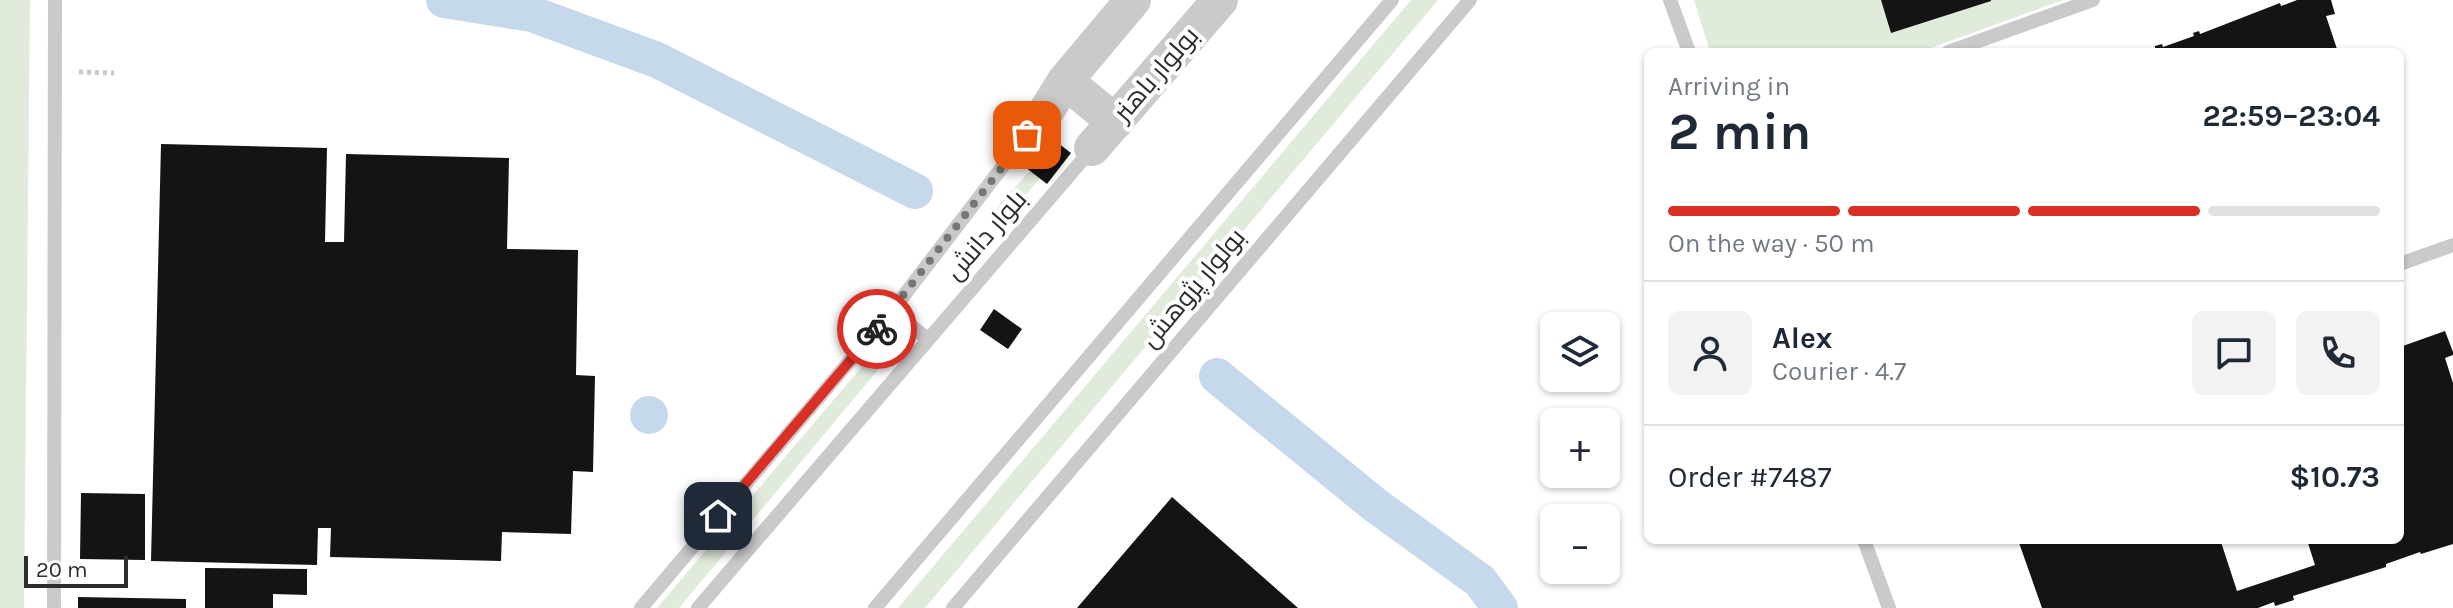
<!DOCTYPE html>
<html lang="en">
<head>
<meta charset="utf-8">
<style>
	body { margin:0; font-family:Karla,Cairo,sans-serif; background:#f2f2f3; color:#1f2937; height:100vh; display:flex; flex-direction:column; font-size:30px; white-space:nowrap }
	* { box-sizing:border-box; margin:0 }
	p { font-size:26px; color:#747a83 }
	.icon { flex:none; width:44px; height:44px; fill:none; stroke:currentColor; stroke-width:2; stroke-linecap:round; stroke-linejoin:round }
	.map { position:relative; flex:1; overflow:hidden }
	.sheet { position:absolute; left:1644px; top:48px; width:760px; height:496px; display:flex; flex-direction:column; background:#fff; border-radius:12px; box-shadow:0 2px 6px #0004 }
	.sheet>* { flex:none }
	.tools { position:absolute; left:1540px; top:312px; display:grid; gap:16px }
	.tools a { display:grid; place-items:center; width:80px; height:80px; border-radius:12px; background:#fff; box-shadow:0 2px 6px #0004; font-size:40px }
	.scale { position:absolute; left:24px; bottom:20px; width:104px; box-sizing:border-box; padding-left:8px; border:4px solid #2d2d2d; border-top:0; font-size:22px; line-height:28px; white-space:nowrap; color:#2d2d2d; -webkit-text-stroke:6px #fff; paint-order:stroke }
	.pin { position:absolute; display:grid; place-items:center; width:68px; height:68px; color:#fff; margin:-34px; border-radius:16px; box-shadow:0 4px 12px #0006 }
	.courier { position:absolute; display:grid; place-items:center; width:80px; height:80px; margin:-40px; border:6px solid #d93025; border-radius:50%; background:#fff; color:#222; box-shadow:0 2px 10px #0007 }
	.headline em { font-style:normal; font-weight:700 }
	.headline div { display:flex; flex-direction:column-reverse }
	.headline { display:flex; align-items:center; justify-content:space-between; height:136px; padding:0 24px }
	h1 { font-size:52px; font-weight:700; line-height:60px }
	.bar { display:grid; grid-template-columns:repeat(4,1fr); gap:12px 8px; align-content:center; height:96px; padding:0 24px }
	.bar i { height:10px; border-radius:6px; background:#e0e1e3 }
	.bar .selected { background:#d93025 }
	.bar p { grid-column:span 4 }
	.line { display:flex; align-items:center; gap:20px; padding:0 24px; border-top:2px solid #e0e1e3 }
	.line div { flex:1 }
	.round { display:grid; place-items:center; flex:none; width:84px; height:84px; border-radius:12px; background:#f2f2f3 }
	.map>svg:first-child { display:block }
</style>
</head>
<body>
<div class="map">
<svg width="2453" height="608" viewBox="0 0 2453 608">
	<rect width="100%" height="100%" fill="#fff"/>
	<path fill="#e1ebdb" d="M0 0H30L24 608H0Z
		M1411 0H1438L925 608H898Z
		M1694 0H2063L1920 52H1710Z
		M1030 171 1040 178 1008 216H1001L996 212 999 205Z
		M881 344 892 353 679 608H657Z"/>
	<path fill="#c6d8eb" d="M630 415a19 19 0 1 1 38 0a19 19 0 1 1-38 0Z"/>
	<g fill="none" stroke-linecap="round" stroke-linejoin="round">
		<path stroke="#c6d8eb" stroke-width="36" d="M444 0 532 14 657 60 915 191
			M1217 376 1375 505 1480 581 1500 608"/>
	</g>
	<path fill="#141414" d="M1881 0H1991V1L1891 33Z
		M2297 0H2331L2335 14 2326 16 2338 52H2148L2155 49V46L2162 44 2163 47 2194 36 2193 33 2199 31 2200 34 2280 3 2281 6Z
		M1050 137 1071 153 1047 184 1025 167Z
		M161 144 327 148 325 242H344L346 154 509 158 507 249 578 250 576 375 595 376 593 472 573 471 571 534 502 532 501 561 330 557 331 528H318L317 565 151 561Z
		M994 309 1022 329 1008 349 980 330Z
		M899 324 910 334 905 348 892 353 881 344 885 330Z
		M2445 331 2453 352V355L2445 358 2453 383V544L2421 554 2420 552 2386 564V567L2293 596 2294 600 2275 606 2274 602 2258 608H2042L2018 540H2226L2221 542 2237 591 2315 565 2307 540H2400V347Z
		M81 493 145 494V560L80 559Z
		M1172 497 1298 608H1077Z
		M205 568 307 569V595L273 594V608H205Z
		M78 597 186 599V608H78Z"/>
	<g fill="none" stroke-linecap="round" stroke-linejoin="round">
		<path stroke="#cacaca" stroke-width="5" stroke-dasharray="4 4" stroke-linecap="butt" d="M79 72 114 73"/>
		<path stroke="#cacaca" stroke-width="14" d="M1670 0 1689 52
			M1948 52 2093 0
			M2400 264 2453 245
			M892 311 928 339
			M1864 540 1889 608
			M54 608 55 0
			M641 608 892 311 1046 110
			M698 608 1091 150
			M875 608 1392 0
			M953 608 1470 0"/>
		<path stroke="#cacaca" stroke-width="36" d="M1065 81 1115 122
			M1047 110 1065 81 1133 0
			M1092 148 1220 0"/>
	</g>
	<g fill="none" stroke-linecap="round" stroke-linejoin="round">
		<path stroke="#767676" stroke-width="8" stroke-dasharray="0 14.4" d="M877 329 1027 135"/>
		<path stroke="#d93025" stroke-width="10" d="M718 516 877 329"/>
	</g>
	<g text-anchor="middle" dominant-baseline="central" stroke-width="8" stroke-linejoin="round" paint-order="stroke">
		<g font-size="26" fill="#2d2d2d" stroke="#fff">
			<text transform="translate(1156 74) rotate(-49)">بولوار باهنر</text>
			<text transform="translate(986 235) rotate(-49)">بلوار دانش</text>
			<text transform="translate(1193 288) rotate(-50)">بولوار پژوهش</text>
		</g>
	</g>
</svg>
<div class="tools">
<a><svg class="icon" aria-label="layers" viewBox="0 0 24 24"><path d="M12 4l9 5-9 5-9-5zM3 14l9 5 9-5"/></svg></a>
<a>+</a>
<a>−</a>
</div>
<div class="scale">20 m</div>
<div class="pin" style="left:1027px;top:135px;background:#ea580c"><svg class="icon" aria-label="bag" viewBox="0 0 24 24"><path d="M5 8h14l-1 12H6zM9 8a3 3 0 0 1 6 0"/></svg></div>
<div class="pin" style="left:718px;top:516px;background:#1f2937"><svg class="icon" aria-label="home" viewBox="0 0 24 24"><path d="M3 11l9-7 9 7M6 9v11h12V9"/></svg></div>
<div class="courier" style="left:877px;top:329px"><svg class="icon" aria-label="bike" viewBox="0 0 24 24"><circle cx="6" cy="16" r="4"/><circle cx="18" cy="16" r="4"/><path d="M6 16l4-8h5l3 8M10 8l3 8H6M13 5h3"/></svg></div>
<section class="sheet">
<div class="headline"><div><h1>2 min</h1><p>Arriving in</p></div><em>22:59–23:04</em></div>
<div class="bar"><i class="selected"></i><i class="selected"></i><i class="selected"></i><i></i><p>On the way · 50 m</p></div>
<div class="line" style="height:144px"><a class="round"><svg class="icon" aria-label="person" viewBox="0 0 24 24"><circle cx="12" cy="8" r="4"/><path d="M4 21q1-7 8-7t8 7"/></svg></a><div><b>Alex</b><p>Courier · 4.7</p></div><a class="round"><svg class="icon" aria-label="chat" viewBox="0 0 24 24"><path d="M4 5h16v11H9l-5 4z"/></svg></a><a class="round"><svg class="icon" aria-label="phone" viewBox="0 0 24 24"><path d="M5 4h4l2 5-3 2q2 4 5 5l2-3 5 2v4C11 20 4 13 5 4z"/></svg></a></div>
<div class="line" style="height:104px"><div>Order #7487</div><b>$10.73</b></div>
</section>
</div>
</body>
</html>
